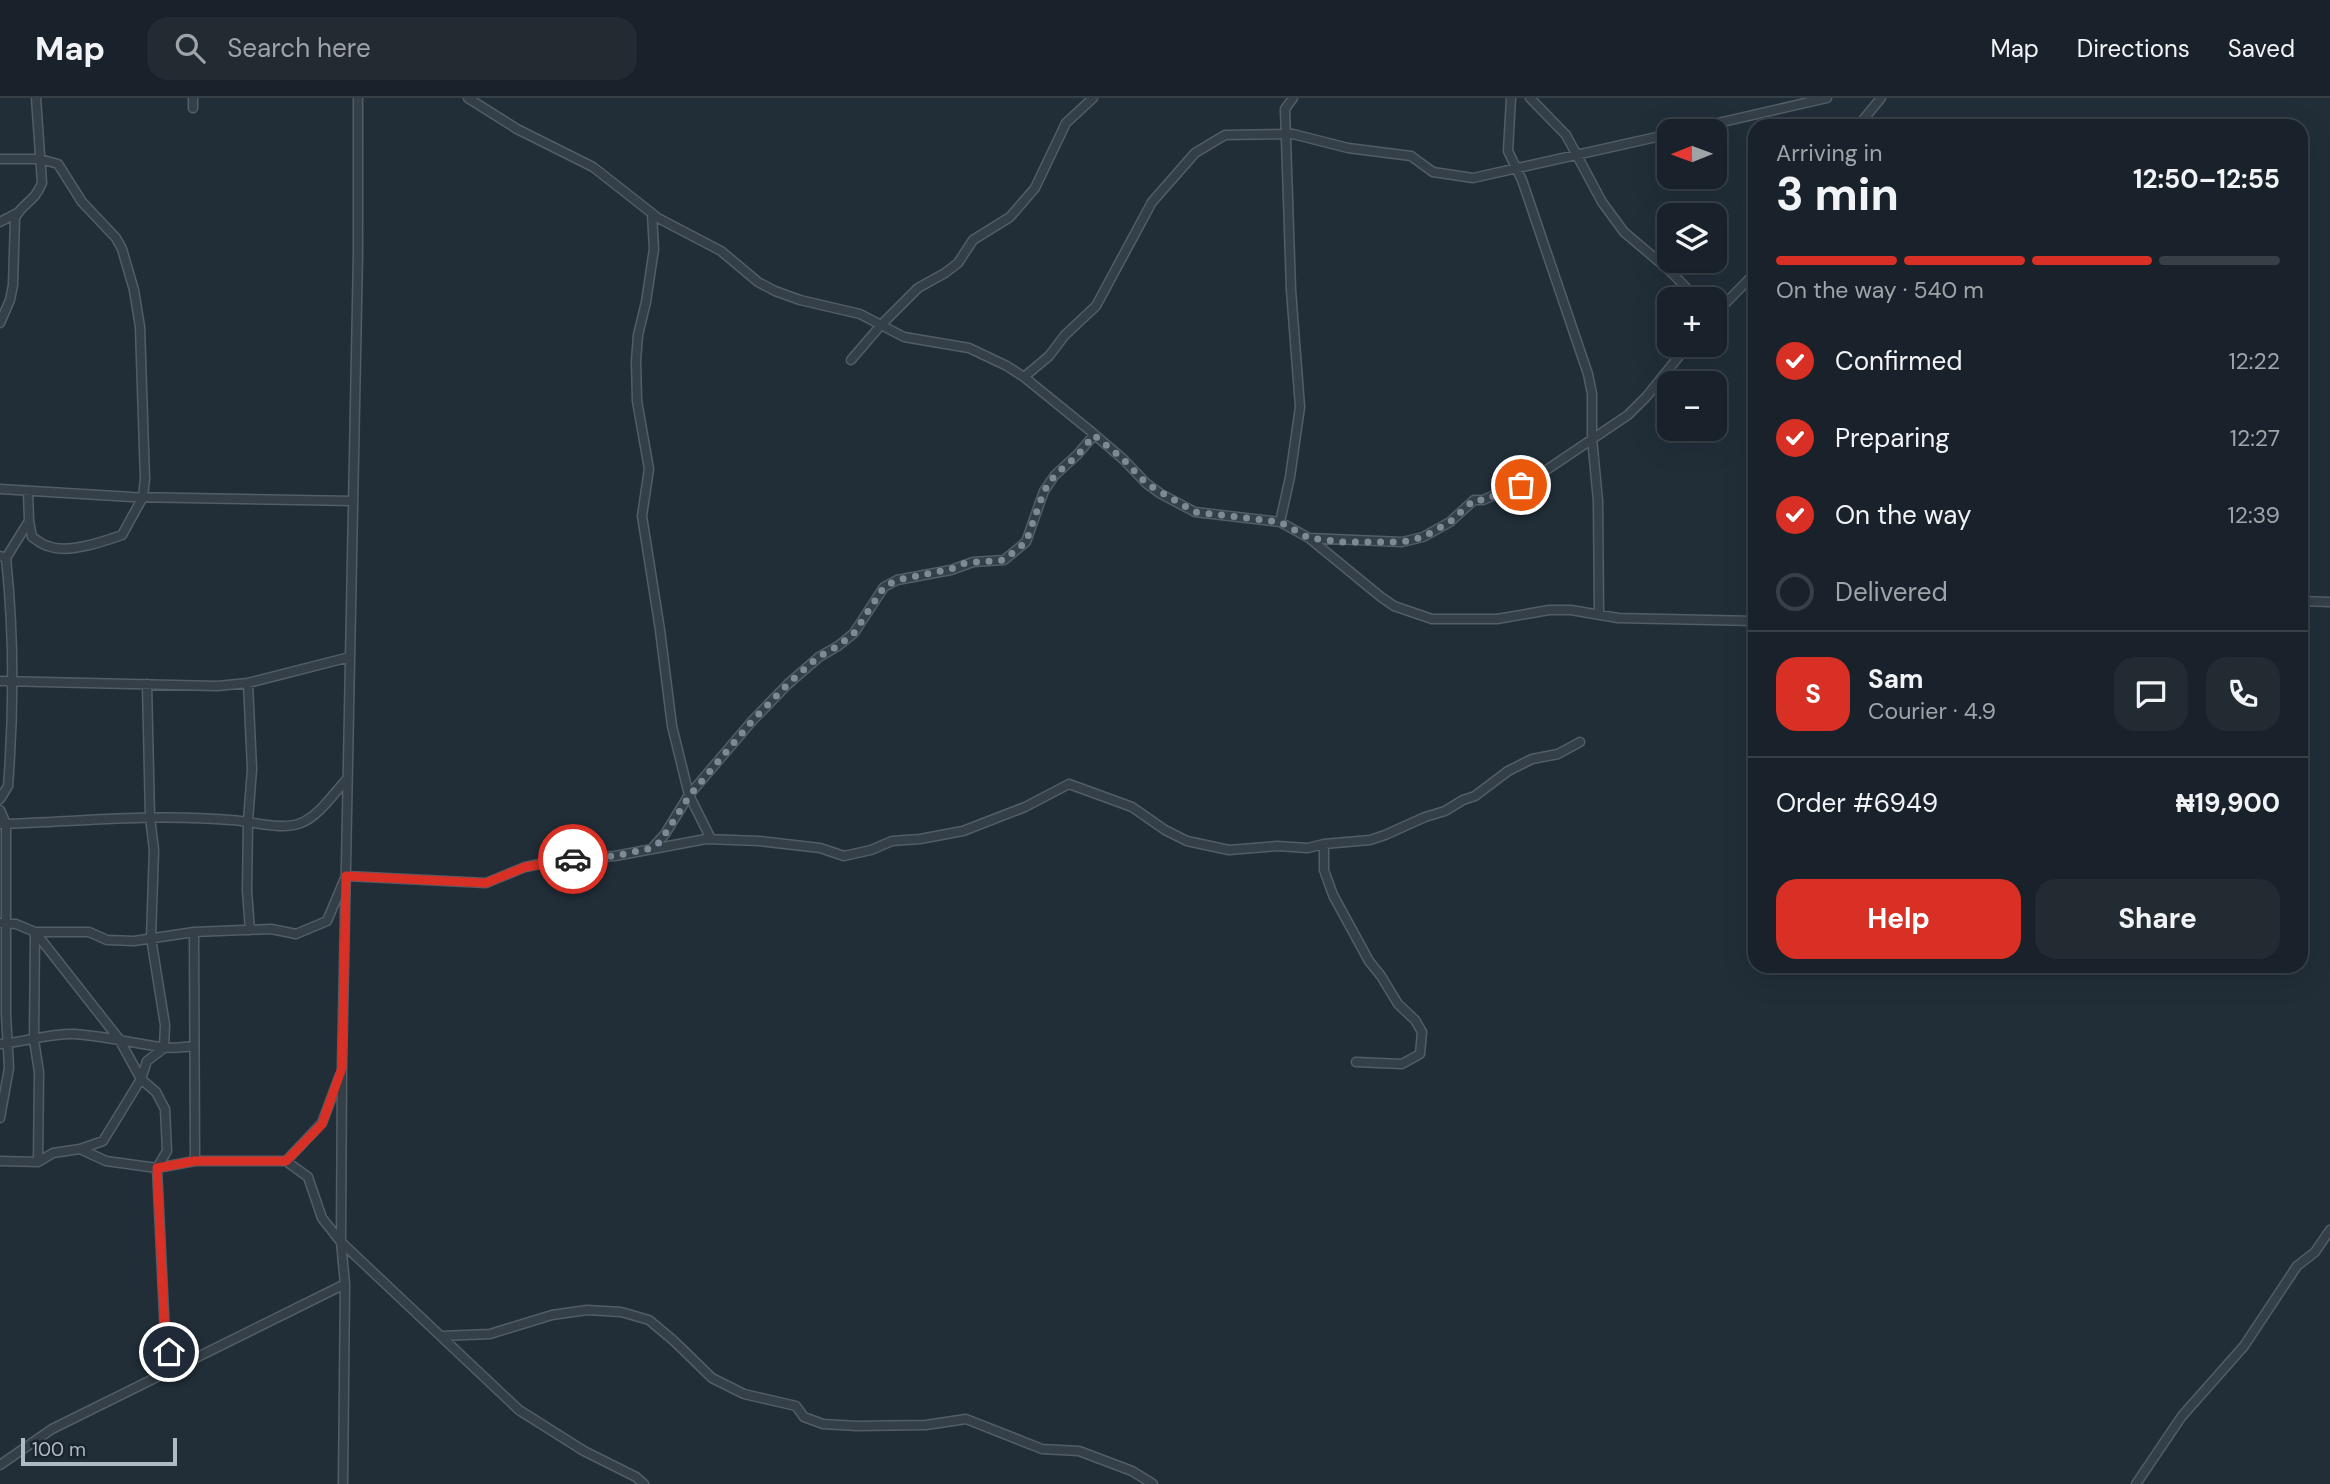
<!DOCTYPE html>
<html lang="en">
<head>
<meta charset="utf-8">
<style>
	body { margin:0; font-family:"DM Sans",sans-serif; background:#222a32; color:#f1f3f6; height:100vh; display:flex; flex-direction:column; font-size:26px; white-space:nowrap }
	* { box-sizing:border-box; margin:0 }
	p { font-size:23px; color:#9fa4a8 }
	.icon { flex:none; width:38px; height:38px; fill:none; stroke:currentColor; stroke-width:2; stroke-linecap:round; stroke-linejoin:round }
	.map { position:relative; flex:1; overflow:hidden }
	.drawer { position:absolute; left:1748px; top:21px; width:560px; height:854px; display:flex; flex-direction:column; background:#19222a; border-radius:21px; box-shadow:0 7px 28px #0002,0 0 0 2px #373f47 }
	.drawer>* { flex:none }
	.needle { width:46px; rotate:269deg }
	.tools { position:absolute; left:1657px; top:21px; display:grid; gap:14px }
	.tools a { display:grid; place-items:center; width:70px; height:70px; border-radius:14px; background:#19222a; box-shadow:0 7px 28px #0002,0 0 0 2px #373f47; font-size:35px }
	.scale { position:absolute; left:21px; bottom:18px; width:156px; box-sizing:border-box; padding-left:7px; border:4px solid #afbac5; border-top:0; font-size:19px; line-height:24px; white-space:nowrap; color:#afbac5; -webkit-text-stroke:5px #1a242d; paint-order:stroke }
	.pin { position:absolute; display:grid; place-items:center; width:60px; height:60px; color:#fff; margin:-30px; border:4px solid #fff; border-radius:50%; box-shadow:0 2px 7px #0007 }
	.courier { position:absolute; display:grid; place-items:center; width:70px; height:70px; margin:-35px; border:5px solid #d93025; border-radius:50%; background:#fff; color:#222; box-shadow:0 2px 9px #0007 }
	.head em { font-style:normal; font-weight:700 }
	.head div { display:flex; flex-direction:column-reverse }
	.head { display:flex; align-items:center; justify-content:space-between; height:119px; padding:0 28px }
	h1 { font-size:46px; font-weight:700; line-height:52px }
	.bar { display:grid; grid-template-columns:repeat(4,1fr); gap:10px 7px; align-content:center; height:84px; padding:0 28px }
	.bar i { height:9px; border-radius:5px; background:#373f47 }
	.bar .active { background:#d93025 }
	.bar p { grid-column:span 4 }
	.line { display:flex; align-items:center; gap:18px; padding:0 28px; border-top:2px solid #373f47 }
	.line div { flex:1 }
	.round { display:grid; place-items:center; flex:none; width:74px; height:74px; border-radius:21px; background:#222a32 }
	ol { padding:0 28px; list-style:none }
	li { display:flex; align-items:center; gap:21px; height:77px }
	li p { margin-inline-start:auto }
	li .icon { padding:7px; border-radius:50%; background:#d93025; color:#fff; stroke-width:4 }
	li:last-child { color:#9fa4a8 }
	li i { width:38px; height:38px; border:4px solid #373f47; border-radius:50% }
	.button { display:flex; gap:14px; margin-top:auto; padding:14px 28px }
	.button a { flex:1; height:80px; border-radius:21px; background:#d93025; color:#fff; font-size:28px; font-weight:700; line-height:80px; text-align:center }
	.button a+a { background:#222a32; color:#f1f3f6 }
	header { display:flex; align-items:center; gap:42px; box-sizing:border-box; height:98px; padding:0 35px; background:#19222a; border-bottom:2px solid #373f47 }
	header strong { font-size:33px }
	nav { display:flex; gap:38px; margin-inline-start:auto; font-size:24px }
	.search { width:490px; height:63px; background:#222a32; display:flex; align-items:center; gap:18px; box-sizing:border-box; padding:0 24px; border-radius:21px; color:#9fa4a8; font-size:26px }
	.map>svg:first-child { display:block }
</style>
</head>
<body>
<header>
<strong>Map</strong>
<div class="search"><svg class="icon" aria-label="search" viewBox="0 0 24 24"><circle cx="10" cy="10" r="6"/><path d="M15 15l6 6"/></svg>Search here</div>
<nav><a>Map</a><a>Directions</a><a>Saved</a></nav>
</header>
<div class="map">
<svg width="2330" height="1386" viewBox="0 0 2330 1386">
	<rect width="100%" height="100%" fill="#212e38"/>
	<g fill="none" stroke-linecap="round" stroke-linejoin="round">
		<g stroke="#525d66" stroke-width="11">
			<path id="street" d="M193 0V10
				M468 0 517 31 593 69 658 120 721 153 758 184 775 193 800 202 860 216 904 239 969 250 1007 268 1024 279 1088 331 1123 361 1147 386 1161 396 1195 414 1280 424 1309 440 1381 499 1394 508 1432 521H1497L1549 512H1571L1618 520 1755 523
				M1511 0 1508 53 1522 82 1588 276 1592 296V340L1598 403 1599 516
				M1530 0 1566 37 1602 104 1624 134 1670 173 1697 201
				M1858 28 1881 0
				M1683 33 1827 0
				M0 61H40L58 66 82 104 116 140 122 151 134 192 140 229 145 381 143 399 122 437C102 444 68 456 48 448 42 447 37 442 32 439L29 423
				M652 116 654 151 646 204 638 237 636 263 637 303 649 371 642 418 660 532 672 628 689 697 711 741
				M0 124 17 115
				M1715 216 1755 175
				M0 225 10 202 13 187 15 120C23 104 34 105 42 85L36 0
				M851 262 881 227 918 190 945 175 958 165 973 142 1010 119 1035 90 1066 25 1093 0
				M1024 279 1049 258 1065 237 1096 208 1152 104 1195 55 1225 37 1293 36 1348 50 1411 58 1433 74 1473 80 1670 36
				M0 391 132 399 353 403
				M1280 424 1290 379 1300 309 1291 192 1285 11 1293 0
				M1309 440 1402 444 1423 439 1450 424 1474 402H1483L1536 379 1628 317 1647 298 1688 247
				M0 458 6 460C14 535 14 612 8 688L0 701
				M6 460 29 423 28 393
				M2301 503 2330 504
				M0 583 217 588 248 585 350 559
				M248 585 252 671 248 723 247 793 250 832
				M0 712 6 726V916L9 970 0 1020
				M0 726C77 724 154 715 231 722 252 723 281 733 301 725 319 718 334 695 347 681
				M1324 746V772L1333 797 1369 863 1381 878 1398 906 1415 922 1422 934 1420 956 1402 966 1356 964
				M654 748 665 736 689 697 753 622 788 586 819 559 838 548 854 535 884 489 897 482 951 472 973 464 1004 462 1026 444 1044 393 1055 377 1077 357 1094 337
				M0 825 16 826 35 834H89L107 842 134 843 194 834 271 831 296 836 327 823 346 778 486 785 525 769 559 762 615 758 706 741 759 743 820 750 844 758 871 752 892 743 920 741 963 733 1025 709 1069 686 1132 709 1165 732 1187 743 1229 752 1277 748 1308 750 1324 746 1370 742 1385 737 1425 719 1445 713 1463 702 1475 698 1508 673 1532 661 1558 656 1580 644
				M35 834 119 941 141 981 156 994 165 1011 167 1053 157 1070 165 1237 173 1271
				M35 834 34 942 39 974 38 1064
				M194 834 195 1063
				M0 946C26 944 49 935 75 936 104 938 132 945 161 949 172 951 183 949 194 948
				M80 1051 103 1043 141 981 147 963 164 950 165 927 151 840 154 752 150 719 147 586
				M0 1063 38 1064 53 1055 80 1051 106 1063 157 1070 195 1063H286L322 1025 340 977
				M286 1063 308 1079 322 1120 341 1144 519 1312 584 1353 636 1379 644 1386
				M442 1238 490 1236 552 1217 587 1212 621 1214 649 1222 674 1243 712 1280 744 1296 796 1308 804 1319 823 1326 857 1328 926 1327 966 1321 1042 1351 1079 1353 1132 1373 1153 1386
				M0 1367 52 1331 345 1186
				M343 1386 345 1186 341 1144 342 970 358 155V0
				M2136 1386 2182 1318 2244 1248 2297 1168 2315 1154 2330 1132"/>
		</g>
		<use href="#street" stroke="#343f48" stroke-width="8"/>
	</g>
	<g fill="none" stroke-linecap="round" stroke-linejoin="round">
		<path stroke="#7d8994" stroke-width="7" stroke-dasharray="0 12.6" d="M573 761 615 758 652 750 660 744 690 697 753 622 788 586 818 559 838 548 854 535 884 489 897 482 951 471 965 465 1004 462 1026 444 1044 393 1055 377 1077 358 1094 337 1123 361 1147 386 1195 414 1280 424 1309 440 1343 444H1402L1423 439 1450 424 1474 402H1483L1521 387"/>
		<path stroke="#d93025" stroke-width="9" d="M169 1254 165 1237 157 1070 195 1063H286L322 1026 342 970 346 778 486 785 525 769 573 761"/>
	</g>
</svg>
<div class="tools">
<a><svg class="needle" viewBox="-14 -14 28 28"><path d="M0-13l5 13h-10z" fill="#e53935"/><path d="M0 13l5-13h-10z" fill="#9fa4a8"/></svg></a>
<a><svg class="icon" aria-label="layers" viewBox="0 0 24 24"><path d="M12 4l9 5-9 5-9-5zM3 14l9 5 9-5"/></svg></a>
<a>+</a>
<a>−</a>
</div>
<div class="scale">100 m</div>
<div class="pin" style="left:1521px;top:387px;background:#ea580c"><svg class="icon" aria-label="bag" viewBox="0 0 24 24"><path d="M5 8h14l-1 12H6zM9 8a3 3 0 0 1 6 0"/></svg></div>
<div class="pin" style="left:169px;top:1254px;background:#1f2937"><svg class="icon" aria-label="home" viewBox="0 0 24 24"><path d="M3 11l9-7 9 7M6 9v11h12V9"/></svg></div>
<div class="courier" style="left:573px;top:761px"><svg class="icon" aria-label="car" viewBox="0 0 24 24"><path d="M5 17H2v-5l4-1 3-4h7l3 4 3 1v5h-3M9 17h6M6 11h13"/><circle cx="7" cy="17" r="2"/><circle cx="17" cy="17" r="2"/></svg></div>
<section class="drawer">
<div class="head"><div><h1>3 min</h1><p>Arriving in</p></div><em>12:50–12:55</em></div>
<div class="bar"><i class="active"></i><i class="active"></i><i class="active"></i><i></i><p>On the way · 540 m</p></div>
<ol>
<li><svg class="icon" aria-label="check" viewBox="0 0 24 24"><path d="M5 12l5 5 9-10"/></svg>Confirmed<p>12:22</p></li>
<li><svg class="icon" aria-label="check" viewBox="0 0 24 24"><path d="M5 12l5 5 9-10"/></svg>Preparing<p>12:27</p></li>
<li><svg class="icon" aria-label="check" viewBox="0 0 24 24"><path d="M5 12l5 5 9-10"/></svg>On the way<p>12:39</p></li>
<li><i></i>Delivered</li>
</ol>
<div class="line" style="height:126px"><b class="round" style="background:#d93025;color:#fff">S</b><div><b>Sam</b><p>Courier · 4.9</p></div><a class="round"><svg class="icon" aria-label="chat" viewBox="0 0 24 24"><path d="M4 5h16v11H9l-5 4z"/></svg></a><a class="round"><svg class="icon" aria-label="phone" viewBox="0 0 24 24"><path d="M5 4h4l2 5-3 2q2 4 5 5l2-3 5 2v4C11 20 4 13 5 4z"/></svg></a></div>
<div class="line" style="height:91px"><div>Order #6949</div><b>₦19,900</b></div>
<div class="button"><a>Help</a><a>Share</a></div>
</section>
</div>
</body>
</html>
